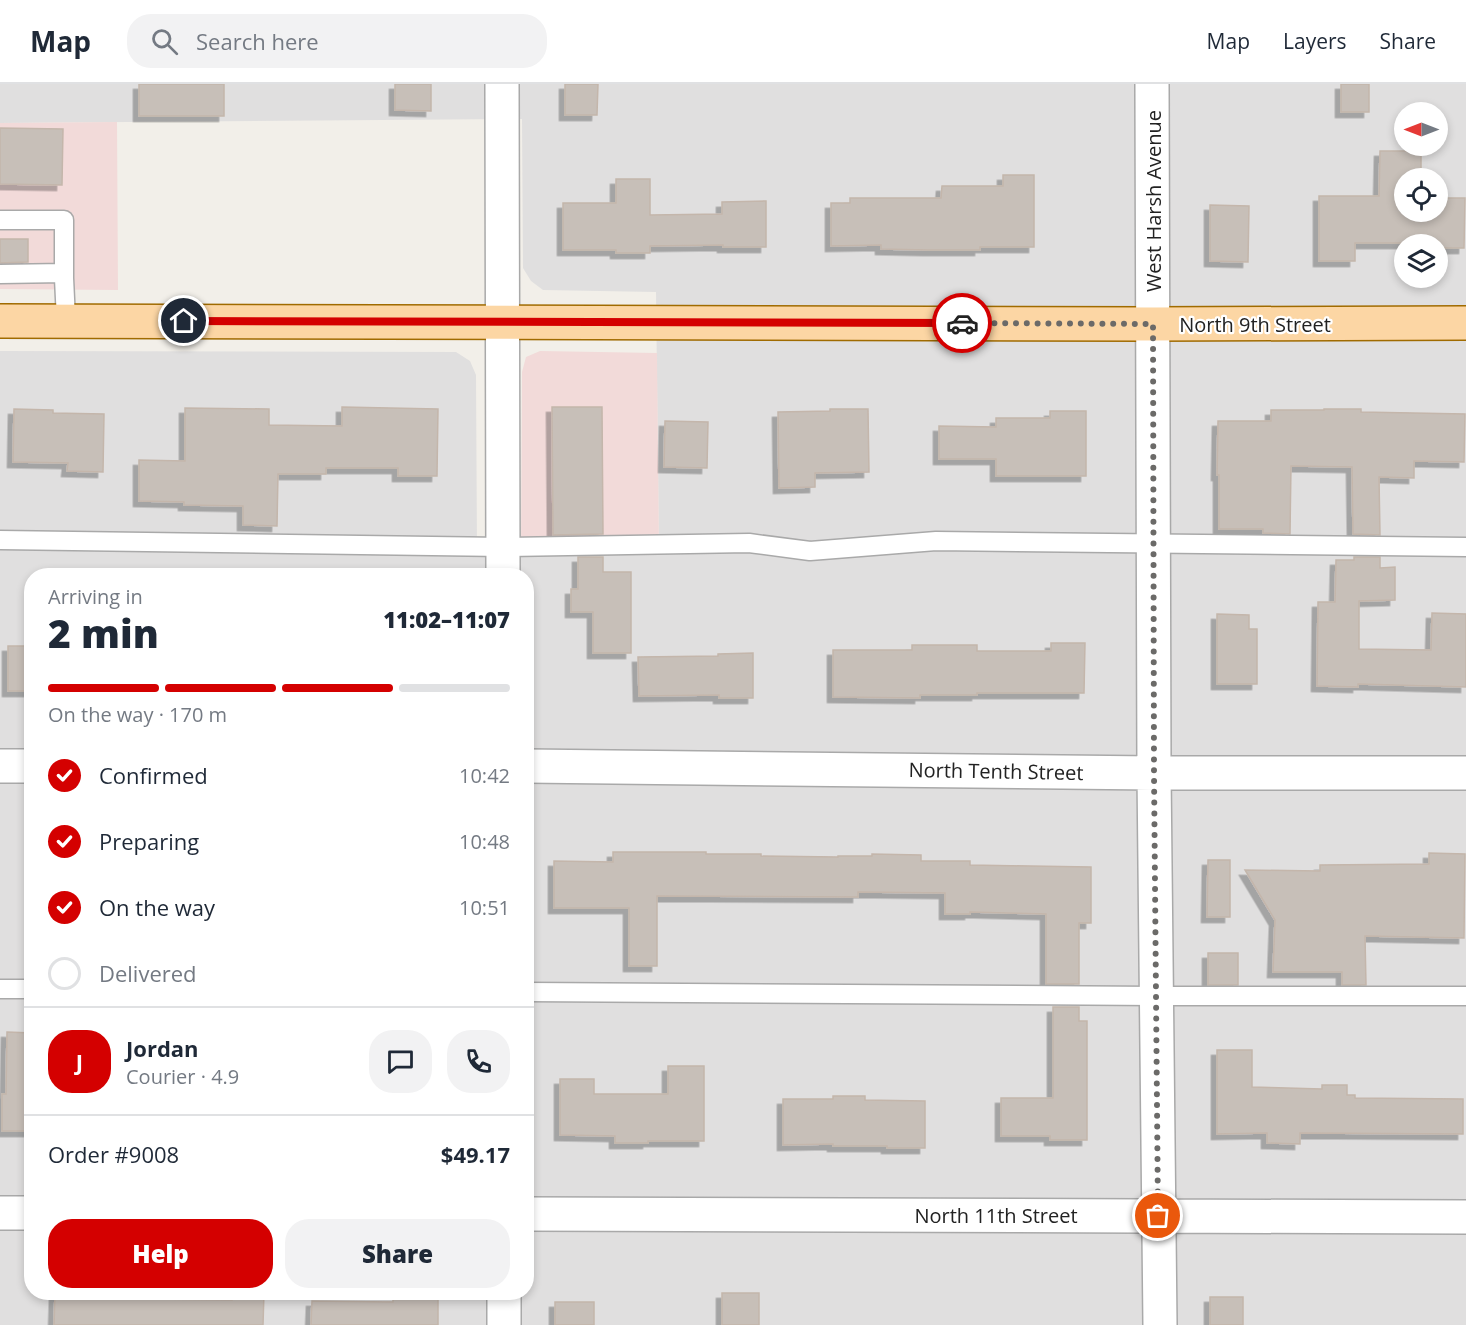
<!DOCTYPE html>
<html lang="en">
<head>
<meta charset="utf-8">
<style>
	body { margin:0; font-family:"Open Sans",sans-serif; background:#f2f2f3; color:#1f2937; height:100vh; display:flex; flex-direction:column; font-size:22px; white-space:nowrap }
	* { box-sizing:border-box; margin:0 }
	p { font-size:20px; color:#747a83 }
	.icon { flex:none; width:33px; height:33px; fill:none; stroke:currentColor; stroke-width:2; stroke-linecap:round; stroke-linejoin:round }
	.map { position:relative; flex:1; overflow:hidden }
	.sheet { position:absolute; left:24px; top:484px; width:510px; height:732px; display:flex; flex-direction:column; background:#fff; border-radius:24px; box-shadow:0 3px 9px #0003 }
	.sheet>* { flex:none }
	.needle { width:39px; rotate:270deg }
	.fabs { position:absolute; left:1394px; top:18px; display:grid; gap:12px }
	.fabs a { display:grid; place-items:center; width:54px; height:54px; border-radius:50%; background:#fff; box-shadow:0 3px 9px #0003; font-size:30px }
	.pin { position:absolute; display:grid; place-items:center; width:51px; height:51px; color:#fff; margin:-26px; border:3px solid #fff; border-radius:50%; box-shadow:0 2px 6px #0007 }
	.courier { position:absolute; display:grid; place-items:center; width:60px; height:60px; margin:-30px; border:4px solid #d40000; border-radius:50%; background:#fff; color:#222; box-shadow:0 2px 8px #0007 }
	.summary em { font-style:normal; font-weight:800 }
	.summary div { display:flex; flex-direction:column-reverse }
	.summary { display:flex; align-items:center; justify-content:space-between; height:102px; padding:0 24px }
	h1 { font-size:39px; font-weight:800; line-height:45px }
	.bar { display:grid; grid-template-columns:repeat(4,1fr); gap:9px 6px; align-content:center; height:72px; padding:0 24px }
	.bar i { height:8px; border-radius:4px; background:#e0e1e3 }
	.bar .selected { background:#d40000 }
	.bar p { grid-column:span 4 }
	.line { display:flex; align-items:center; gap:15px; padding:0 24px; border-top:2px solid #e0e1e3 }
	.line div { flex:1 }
	.round { display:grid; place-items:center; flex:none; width:63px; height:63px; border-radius:24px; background:#f2f2f3 }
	ol { padding:0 24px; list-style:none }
	li { display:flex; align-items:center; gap:18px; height:66px }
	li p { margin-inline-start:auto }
	li .icon { padding:6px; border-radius:50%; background:#d40000; color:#fff; stroke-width:4 }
	li:last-child { color:#747a83 }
	li i { width:33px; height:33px; border:3px solid #e0e1e3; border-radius:50% }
	.cta { display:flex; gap:12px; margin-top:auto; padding:12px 24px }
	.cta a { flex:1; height:69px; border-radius:24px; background:#d40000; color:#fff; font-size:24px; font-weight:800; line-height:69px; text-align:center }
	.cta a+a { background:#f2f2f3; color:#1f2937 }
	header { display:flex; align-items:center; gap:36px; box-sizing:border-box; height:84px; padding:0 30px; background:#fff; border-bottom:2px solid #e0e1e3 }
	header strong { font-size:28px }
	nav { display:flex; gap:33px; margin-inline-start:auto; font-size:21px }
	.search { width:420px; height:54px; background:#f2f2f3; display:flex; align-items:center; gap:15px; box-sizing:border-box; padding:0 21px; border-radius:24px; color:#747a83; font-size:22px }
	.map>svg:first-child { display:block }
</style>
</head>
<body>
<header>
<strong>Map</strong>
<div class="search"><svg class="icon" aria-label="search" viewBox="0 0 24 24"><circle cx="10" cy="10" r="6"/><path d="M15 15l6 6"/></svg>Search here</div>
<nav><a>Map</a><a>Layers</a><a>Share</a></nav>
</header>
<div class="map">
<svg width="1466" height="1241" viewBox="0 0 1466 1241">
	<defs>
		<filter id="shadow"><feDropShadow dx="-5.5" dy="5.5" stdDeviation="0" flood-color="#0004"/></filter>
	</defs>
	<rect width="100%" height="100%" fill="#f2efe9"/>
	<path fill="#e0dfdf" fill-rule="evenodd" d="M0 0H1466V1241H0V267L456 268 470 277 476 291 477 466 659 467 656 208 543 206 531 197 523 184 522 35 0 39ZM1404 28H1437V62H1404ZM1404 94H1437V128H1404ZM1404 160H1437V194H1404ZM32 492H526V1209H32Z"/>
	<path fill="#f2dad9" d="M117 38 118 206 0 205V39Z
		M540 267 657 269 659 467H521L522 288 526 273Z"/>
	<path fill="#c7bfb8" stroke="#c4b6ab" stroke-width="1.5" filter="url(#shadow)" d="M139 0H224V32H139Z
		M395 0H431V27L395 26Z
		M565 0H598L597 31H565Z
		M1341 0H1369V28H1341Z
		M0 44 63 45 62 101 0 100Z
		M1380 67H1421V94H1404V128H1437V114H1465L1464 164H1437V160H1430V159H1355V177H1319V112H1379Z
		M1003 91H1034V163H980V166H927L881 165V161L831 162V119H850V114H941L942 102H1003Z
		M616 95H650V131L722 130V118L766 117V163H723V161L650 162V169H616V166H563V119H616Z
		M1210 121 1249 122 1248 178 1210 177Z
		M0 155H28V178L0 179Z
		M342 323 438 325 437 392H398V384H326V390H278L277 442 243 441V422L184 421V418L139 417V376L185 377V324L269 325V341L342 342Z
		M552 323H602L603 450 553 451Z
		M14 325 53 326V329L104 330 103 388 67 387 68 379 13 378Z
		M830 325H868L869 388 815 389V403L779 404 778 328 830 327Z
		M1324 325H1361V328L1465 330 1464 378 1414 377V394L1379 393 1380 451 1353 450 1352 383 1291 382 1290 450 1263 449V445H1219V391H1217L1218 337H1271V326H1324Z
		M1050 327H1086V392H996V375H939V342L996 343V334H1050Z
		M665 337 708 338 707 384 664 383Z
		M578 473H603V488H631V569H593V528H571V505H578Z
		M1354 473H1380V484L1395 483V516L1359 517V565L1431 566 1432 529 1466 530V603L1358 600V603L1317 602 1318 518H1335L1336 476H1354Z
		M1217 530 1249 531V545H1257V600H1217Z
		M1051 559H1085L1084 609H977V611H920V614L833 613V566H912V561H977V567H1051Z
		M8 562H32V607H8Z
		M753 569V614H719V611L639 612 638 573 718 572V570Z
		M613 768H706V770H761V772L838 773V772H872V770L921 771V777H970V781L1091 783V839H1079V900H1046V830L970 828V830H945V809L858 808V813L657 812V882H629V824H554V777L613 778Z
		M1429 769 1465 770 1464 854 1365 852 1366 901H1342V888H1273L1275 836 1245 786 1320 787V781L1429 780Z
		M1208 776H1230V833H1207Z
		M1208 869H1238V901H1208Z
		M1053 923H1079V937H1087V1056H1050V1052H1001V1014H1053Z
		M7 948 32 949V1047H2V1010H6Z
		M1217 966H1252V1003L1322 1005V1001H1347V1011H1355V1014L1463 1015V1050L1300 1049V1060L1267 1059V1049L1217 1050Z
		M668 982H704V1057H648V1059H615V1052L560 1051V995H594V1010H668Z
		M833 1012H865V1016L925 1017V1064H887V1062H833V1060L783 1061V1015H833Z
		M117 1209H152V1215L232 1216V1209H264L263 1241H54L55 1210 117 1211Z
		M722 1209H759V1241H722Z
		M393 1213H438V1241H311L312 1217 393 1218Z
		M1210 1213H1243V1241H1210Z
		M555 1218H594V1241H555Z"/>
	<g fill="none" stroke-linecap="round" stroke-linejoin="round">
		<g stroke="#a9a9a9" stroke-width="21">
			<path id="lane" d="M0 136H64V194L66 236
				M0 190 64 189
				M0 456 503 463 749 459 810 467 936 457 1466 463
				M0 905H32
				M526 908 1156 912H1466"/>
		</g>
		<g stroke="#a9a9a9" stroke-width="36">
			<path id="street" d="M502 0 503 492
				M1152 0 1154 689 1160 1241
				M0 682H32
				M526 682 1154 689H1466
				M0 1129H32
				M526 1130 1466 1133
				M504 1209V1241"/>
		</g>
		<g stroke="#a06b00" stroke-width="36">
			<path id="primary" d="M0 237 1153 240 1466 239"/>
		</g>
		<use href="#lane" stroke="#fff" stroke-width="18"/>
		<use href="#street" stroke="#fff" stroke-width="33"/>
		<use href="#primary" stroke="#fcd6a4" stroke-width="33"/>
	</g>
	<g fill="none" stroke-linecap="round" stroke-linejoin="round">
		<path stroke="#6b6a68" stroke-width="6" stroke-dasharray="0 10.8" d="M962 239 1153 240 1154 689 1158 1132"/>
		<path stroke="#d40000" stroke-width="8" d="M184 237 962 239"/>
	</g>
	<g text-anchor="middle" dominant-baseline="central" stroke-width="4.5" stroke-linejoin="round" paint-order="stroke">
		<g font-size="20" fill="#222" stroke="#fff">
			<text transform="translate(1153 117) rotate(-90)">West Harsh Avenue</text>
			<text x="1255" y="240">North 9th Street</text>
			<text transform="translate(996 687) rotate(1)">North Tenth Street</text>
			<text x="996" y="1131">North 11th Street</text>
		</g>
	</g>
</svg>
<div class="fabs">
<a><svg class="needle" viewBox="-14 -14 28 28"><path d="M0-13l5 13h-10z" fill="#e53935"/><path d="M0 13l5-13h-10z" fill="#747a83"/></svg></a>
<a><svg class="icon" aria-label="locate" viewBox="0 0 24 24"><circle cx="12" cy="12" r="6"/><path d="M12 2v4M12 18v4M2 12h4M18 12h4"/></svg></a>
<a><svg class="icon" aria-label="layers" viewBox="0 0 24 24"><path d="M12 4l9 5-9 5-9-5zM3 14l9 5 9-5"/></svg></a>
</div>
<div class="pin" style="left:1158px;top:1132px;background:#ea580c"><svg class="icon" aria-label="bag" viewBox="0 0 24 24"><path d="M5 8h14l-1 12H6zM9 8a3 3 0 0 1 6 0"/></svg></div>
<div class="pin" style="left:184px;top:237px;background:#1f2937"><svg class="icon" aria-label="home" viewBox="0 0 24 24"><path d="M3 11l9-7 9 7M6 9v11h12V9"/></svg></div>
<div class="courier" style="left:962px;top:239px"><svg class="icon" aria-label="car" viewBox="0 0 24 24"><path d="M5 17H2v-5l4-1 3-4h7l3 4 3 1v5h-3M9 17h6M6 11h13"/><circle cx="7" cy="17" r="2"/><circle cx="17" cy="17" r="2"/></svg></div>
<section class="sheet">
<div class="summary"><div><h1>2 min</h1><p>Arriving in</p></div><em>11:02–11:07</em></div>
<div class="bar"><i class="selected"></i><i class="selected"></i><i class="selected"></i><i></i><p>On the way · 170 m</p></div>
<ol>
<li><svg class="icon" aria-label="check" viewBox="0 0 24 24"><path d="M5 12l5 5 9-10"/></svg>Confirmed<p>10:42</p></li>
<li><svg class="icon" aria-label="check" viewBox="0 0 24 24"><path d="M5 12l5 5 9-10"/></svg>Preparing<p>10:48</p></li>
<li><svg class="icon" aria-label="check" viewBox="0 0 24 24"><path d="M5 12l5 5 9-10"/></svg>On the way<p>10:51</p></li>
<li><i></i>Delivered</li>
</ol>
<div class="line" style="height:108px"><b class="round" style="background:#d40000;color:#fff">J</b><div><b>Jordan</b><p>Courier · 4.9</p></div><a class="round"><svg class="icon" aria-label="chat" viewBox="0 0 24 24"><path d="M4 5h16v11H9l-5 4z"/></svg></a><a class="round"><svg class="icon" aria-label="phone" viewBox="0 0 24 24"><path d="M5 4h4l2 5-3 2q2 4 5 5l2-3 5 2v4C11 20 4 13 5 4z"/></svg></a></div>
<div class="line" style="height:78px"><div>Order #9008</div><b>$49.17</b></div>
<div class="cta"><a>Help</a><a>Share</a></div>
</section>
</div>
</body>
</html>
